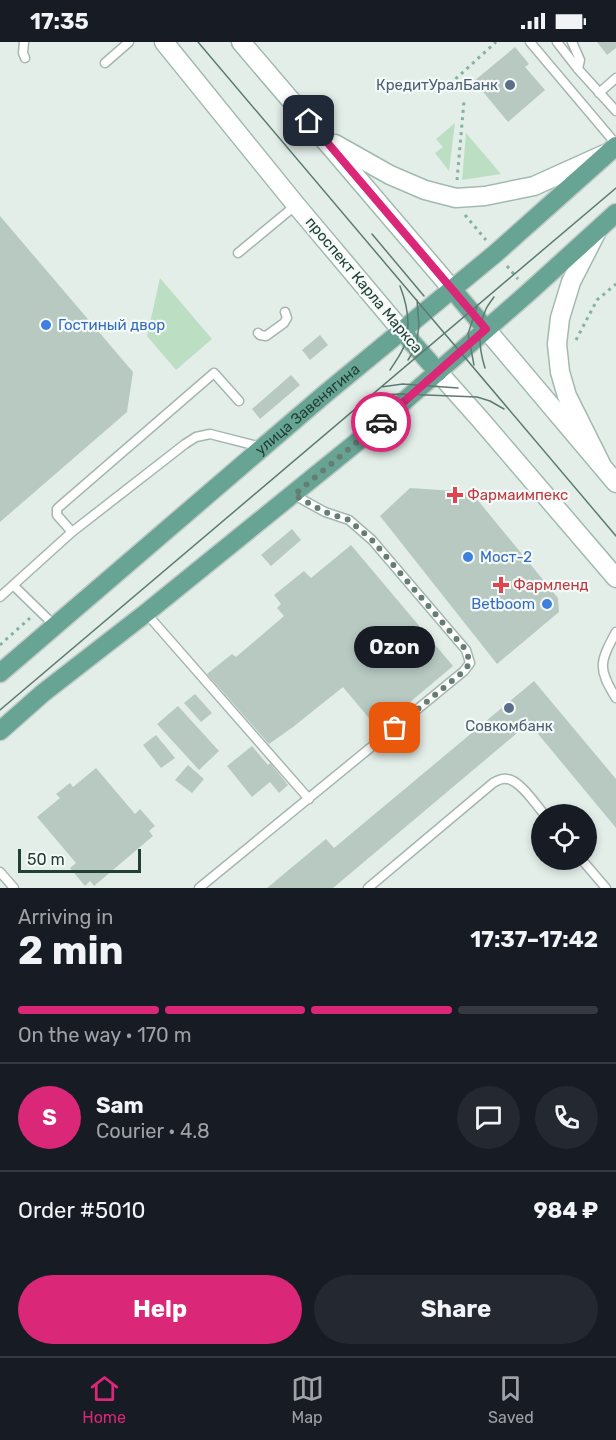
<!DOCTYPE html>
<html lang="en">
<head>
<meta charset="utf-8">
<style>
	body { margin:0; font-family:Rubik,sans-serif; background:#242831; color:#f1f3f6; height:100vh; display:flex; flex-direction:column; font-size:22px; white-space:nowrap }
	* { box-sizing:border-box; margin:0 }
	p { font-size:20px; color:#9ea1a6 }
	.icon { flex:none; width:33px; height:33px; fill:none; stroke:currentColor; stroke-width:2; stroke-linecap:round; stroke-linejoin:round }
	.map { position:relative; height:846px; overflow:hidden }
	.drawer { display:flex; flex-direction:column; background:#171b24; flex:1 }
	.drawer>* { flex:none }
	.buttons { position:absolute; left:531px; top:762px; display:grid; gap:12px }
	.buttons a { display:grid; place-items:center; width:66px; height:66px; border-radius:50%; background:#171b24; box-shadow:0 3px 9px #0003; font-size:30px }
	.scale { position:absolute; left:18px; bottom:15px; width:123px; box-sizing:border-box; padding-left:6px; border:3px solid #224037; border-top:0; font-size:16px; line-height:21px; white-space:nowrap; color:#224037; -webkit-text-stroke:4px #f4faf7; paint-order:stroke }
	.pin { position:absolute; display:grid; place-items:center; width:51px; height:51px; color:#fff; margin:-26px; border-radius:12px; box-shadow:0 3px 9px #0006 }
	.courier { position:absolute; display:grid; place-items:center; width:60px; height:60px; margin:-30px; border:4px solid #db2777; border-radius:50%; background:#fff; color:#222; box-shadow:0 2px 8px #0007 }
	.bubble { position:absolute; height:42px; border-radius:21px; background:#171b24; box-shadow:0 3px 9px #0003; font-size:20px; font-weight:700; line-height:42px; text-align:center }
	.head em { font-style:normal; font-weight:700 }
	.head div { display:flex; flex-direction:column-reverse }
	.head { display:flex; align-items:center; justify-content:space-between; height:102px; padding:0 18px }
	h1 { font-size:39px; font-weight:700; line-height:45px }
	.bar { display:grid; grid-template-columns:repeat(4,1fr); gap:9px 6px; align-content:center; height:72px; padding:0 18px }
	.bar i { height:8px; border-radius:4px; background:#363941 }
	.bar .on { background:#db2777 }
	.bar p { grid-column:span 4 }
	.line { display:flex; align-items:center; gap:15px; padding:0 18px; border-top:2px solid #363941 }
	.line div { flex:1 }
	.round { display:grid; place-items:center; flex:none; width:63px; height:63px; border-radius:32px; background:#242831 }
	.primary-button { display:flex; gap:12px; margin-top:auto; padding:12px 18px }
	.primary-button a { flex:1; height:69px; border-radius:36px; background:#db2777; color:#fff; font-size:24px; font-weight:700; line-height:69px; text-align:center }
	.primary-button a+a { background:#242831; color:#f1f3f6 }
	.status { display:flex; justify-content:space-between; align-items:center; height:42px; padding:0 30px; background:#171b24; direction:ltr }
	.status svg { height:16px; fill:currentColor }
	.tabs { display:flex; justify-content:space-around; align-items:center; height:84px; border-top:2px solid #363941; background:#171b24; font-size:16px; color:#9ea1a6 }
	.tabs a { display:grid; justify-items:center; gap:3px }
	.tabs .on { color:#db2777 }
	.map>svg:first-child { display:block }
</style>
</head>
<body>
<div class="status"><b>17:35</b><svg viewBox="0 0 49 12"><path d="M0 12V9h3v3zM5 12V6h3v6zM10 12V3h3v9zM15 12V0h3v12zM26 1h20v11H26zM47 4h2v5h-2z"/></svg></div>
<div class="map">
<svg width="616" height="846" viewBox="0 0 616 846">
	<rect width="100%" height="100%" fill="#e3eee9"/>
	<path fill="#bcdfc4" d="M455 81 449 129 435 111 443 105 436 97Z
		M466 91 501 132 462 138Z
		M160 236 212 297 176 328 147 294Z"/>
	<path fill="#b8c9c2" d="M597 0H616V6L607 13Z
		M515 5 529 22 525 25 545 48 508 80 474 39Z
		M0 174 133 330 127 370 0 480Z
		M320 293 328 303 310 318 302 308Z
		M291 333 300 343 260 377 252 367Z
		M410 446 471 450 558 556 559 570 497 622 380 474Z
		M292 487 301 498 271 524 261 513Z
		M351 503 453 624 378 687 343 645 293 685 269 702 207 632 232 612 236 615 284 574 277 566 281 562 274 553 304 529 311 536Z
		M534 639 616 737V786L529 681 333 846H267L326 797 334 806Z
		M195 652 212 671 201 680 184 661Z
		M178 664 219 709 199 728 157 682Z
		M156 693 175 716 161 726 143 703Z
		M252 704 268 723 270 721 288 743 279 751 270 740 252 755 227 724Z
		M188 723 204 737 192 751 175 738Z
		M96 726 135 772 140 767 155 784 149 789 153 794 94 844 90 839 85 844 70 826 76 821 37 775 60 756 56 752 70 741 73 745Z"/>
	<g fill="none" stroke-linecap="round" stroke-linejoin="round">
		<g stroke="#a5b6b0" stroke-width="11">
			<path id="lane" d="M24 0 23 11 25 16
				M530 0 616 102
				M557 0 578 27 616 69
				M572 0 580 18 578 27
				M105 21 129 0
				M599 51 616 36
				M238 211 296 163
				M258 291 260 293 266 294 284 281 287 276 285 270
				M72 490 57 473V467L59 465 214 331 239 359
				M14 544 55 584
				M0 555 72 490 185 402 196 395 210 392 261 405
				M146 571 309 757
				M616 590C600 620 597 626 616 656
				M582 818 606 846
				M0 830 14 846
				M199 846 464 629 470 621 466 608 372 498 349 478 325 470 294 453
				M368 846 493 741C498 738 502 736 507 737 520 738 536 763 544 772"/>
		</g>
		<g stroke="#a1bab0" stroke-width="21">
			<path id="secondary" d="M164 0 296 163 402 289
				M241 0 452 247
				M335 102 390 133 425 148 456 156 485 154 534 144 605 112
				M597 189 571 240 560 276 557 302 560 330 567 354 602 424
				M486 287 616 441
				M438 330 479 376 616 536"/>
		</g>
		<g stroke="#c1cac7" stroke-width="21">
			<g id="primary">
				<path d="M452 247 486 287"/>
				<path d="M402 289 438 330"/>
				<path id="s1" d="M0 631 325 352 496 211 616 104"/>
				<path d="M0 689 43 651 146 571 362 396 529 250 616 171"/>
			</g>
		</g>
		<path stroke="#83b2a2" stroke-width="3" stroke-dasharray="3 4.5" stroke-linecap="butt" d="M450 42 496 0
			M457 138 464 59
			M465 173 486 198
			M507 224 518 237
			M576 298 597 258 616 242
			M0 603 30 576"/>
		<use href="#lane" stroke="#fff" stroke-width="8"/>
		<use href="#secondary" stroke="#fff" stroke-width="18"/>
		<use href="#primary" stroke="#67a493" stroke-width="18"/>
		<path stroke="#5d7b72" stroke-width="1.5" d="M198 0 616 494
			M372 192 424 254
			M408 318 416 305 419 283 417 258
			M474 323 468 292 477 265
			M485 326C479 307 477 286 486 267 488 263 491 259 494 255
			M390 328C395 320 402 311 405 302 411 283 407 262 400 244
			M381 345 403 342 458 346
			M370 358 378 353 401 352 477 355 490 359 504 367
			M0 668 616 146"/>
	</g>
	<g fill="none" stroke-linecap="round" stroke-linejoin="round">
		<path stroke="#667d75" stroke-width="6" stroke-dasharray="0 10.8" d="M381 380 294 453 325 470 349 478 372 498 466 608 470 621 464 629 395 686"/>
		<path stroke="#db2777" stroke-width="8" d="M309 79 486 287 381 380"/>
	</g>
	<g fill="#5c6f8a" stroke="#f4faf7" stroke-width="2">
		<circle cx="510" cy="43" r="6"/>
		<circle cx="509" cy="666" r="6"/>
	</g>
	<g fill="#3f7fe0" stroke="#f4faf7" stroke-width="2">
		<circle cx="46" cy="283" r="6"/>
		<circle cx="468" cy="515" r="6"/>
		<circle cx="547" cy="562" r="6"/>
	</g>
	<g fill="#e0444e" stroke="#f4faf7" stroke-width="2">
		<path d="M452 444h6v6h6v6h-6v6h-6v-6h-6v-6h6z"/>
		<path d="M498 534h6v6h6v6h-6v6h-6v-6h-6v-6h6z"/>
	</g>
	<g text-anchor="middle" dominant-baseline="central" stroke-width="4.5" stroke-linejoin="round" paint-order="stroke">
		<g font-size="15" fill="#4e5e75" stroke="#f4faf7" text-anchor="end">
			<text x="498" y="43">КредитУралБанк</text>
			<text x="509" y="684" text-anchor="middle">Совкомбанк</text>
		</g>
		<g font-size="15" fill="#224037" stroke="#f4faf7">
			<text transform="translate(364 243) rotate(50)">проспект Карла Маркса</text>
			<text stroke="none"><textPath href="#s1" startOffset="405">улица Завенягина</textPath></text>
		</g>
		<g font-size="15" fill="#366cbe" stroke="#f4faf7" text-anchor="start">
			<text x="58" y="283">Гостиный двор</text>
			<text x="480" y="515">Мост-2</text>
			<text x="535" y="562" text-anchor="end">Betboom</text>
		</g>
		<g font-size="15" fill="#be3a42" stroke="#f4faf7" text-anchor="start">
			<text x="467" y="453">Фармаимпекс</text>
			<text x="513" y="543">Фармленд</text>
		</g>
	</g>
</svg>
<div class="buttons">
<a><svg class="icon" aria-label="locate" viewBox="0 0 24 24"><circle cx="12" cy="12" r="6"/><path d="M12 2v4M12 18v4M2 12h4M18 12h4"/></svg></a>
</div>
<div class="scale">50 m</div>
<div class="pin" style="left:395px;top:686px;background:#ea580c"><svg class="icon" aria-label="bag" viewBox="0 0 24 24"><path d="M5 8h14l-1 12H6zM9 8a3 3 0 0 1 6 0"/></svg></div>
<div class="pin" style="left:309px;top:79px;background:#1f2937"><svg class="icon" aria-label="home" viewBox="0 0 24 24"><path d="M3 11l9-7 9 7M6 9v11h12V9"/></svg></div>
<div class="courier" style="left:381px;top:380px"><svg class="icon" aria-label="car" viewBox="0 0 24 24"><path d="M5 17H2v-5l4-1 3-4h7l3 4 3 1v5h-3M9 17h6M6 11h13"/><circle cx="7" cy="17" r="2"/><circle cx="17" cy="17" r="2"/></svg></div>
<div class="bubble" style="left:354px;top:584px;width:81px">Ozon</div>
</div>
<section class="drawer">
<div class="head"><div><h1>2 min</h1><p>Arriving in</p></div><em>17:37–17:42</em></div>
<div class="bar"><i class="on"></i><i class="on"></i><i class="on"></i><i></i><p>On the way · 170 m</p></div>
<div class="line" style="height:108px"><b class="round" style="background:#db2777;color:#fff">S</b><div><b>Sam</b><p>Courier · 4.8</p></div><a class="round"><svg class="icon" aria-label="chat" viewBox="0 0 24 24"><path d="M4 5h16v11H9l-5 4z"/></svg></a><a class="round"><svg class="icon" aria-label="phone" viewBox="0 0 24 24"><path d="M5 4h4l2 5-3 2q2 4 5 5l2-3 5 2v4C11 20 4 13 5 4z"/></svg></a></div>
<div class="line" style="height:78px"><div>Order #5010</div><b>984 ₽</b></div>
<div class="primary-button"><a>Help</a><a>Share</a></div>
</section>
<nav class="tabs">
<a class="on"><svg class="icon" aria-label="home" viewBox="0 0 24 24"><path d="M3 11l9-7 9 7M6 9v11h12V9"/></svg>Home</a>
<a><svg class="icon" aria-label="map" viewBox="0 0 24 24"><path d="M3 6l6-2 6 2 6-2v14l-6 2-6-2-6 2zM9 4v14M15 6v14"/></svg>Map</a>
<a><svg class="icon" aria-label="saved" viewBox="0 0 24 24"><path d="M7 4h10v16l-5-4-5 4z"/></svg>Saved</a>
</nav>
</body>
</html>
